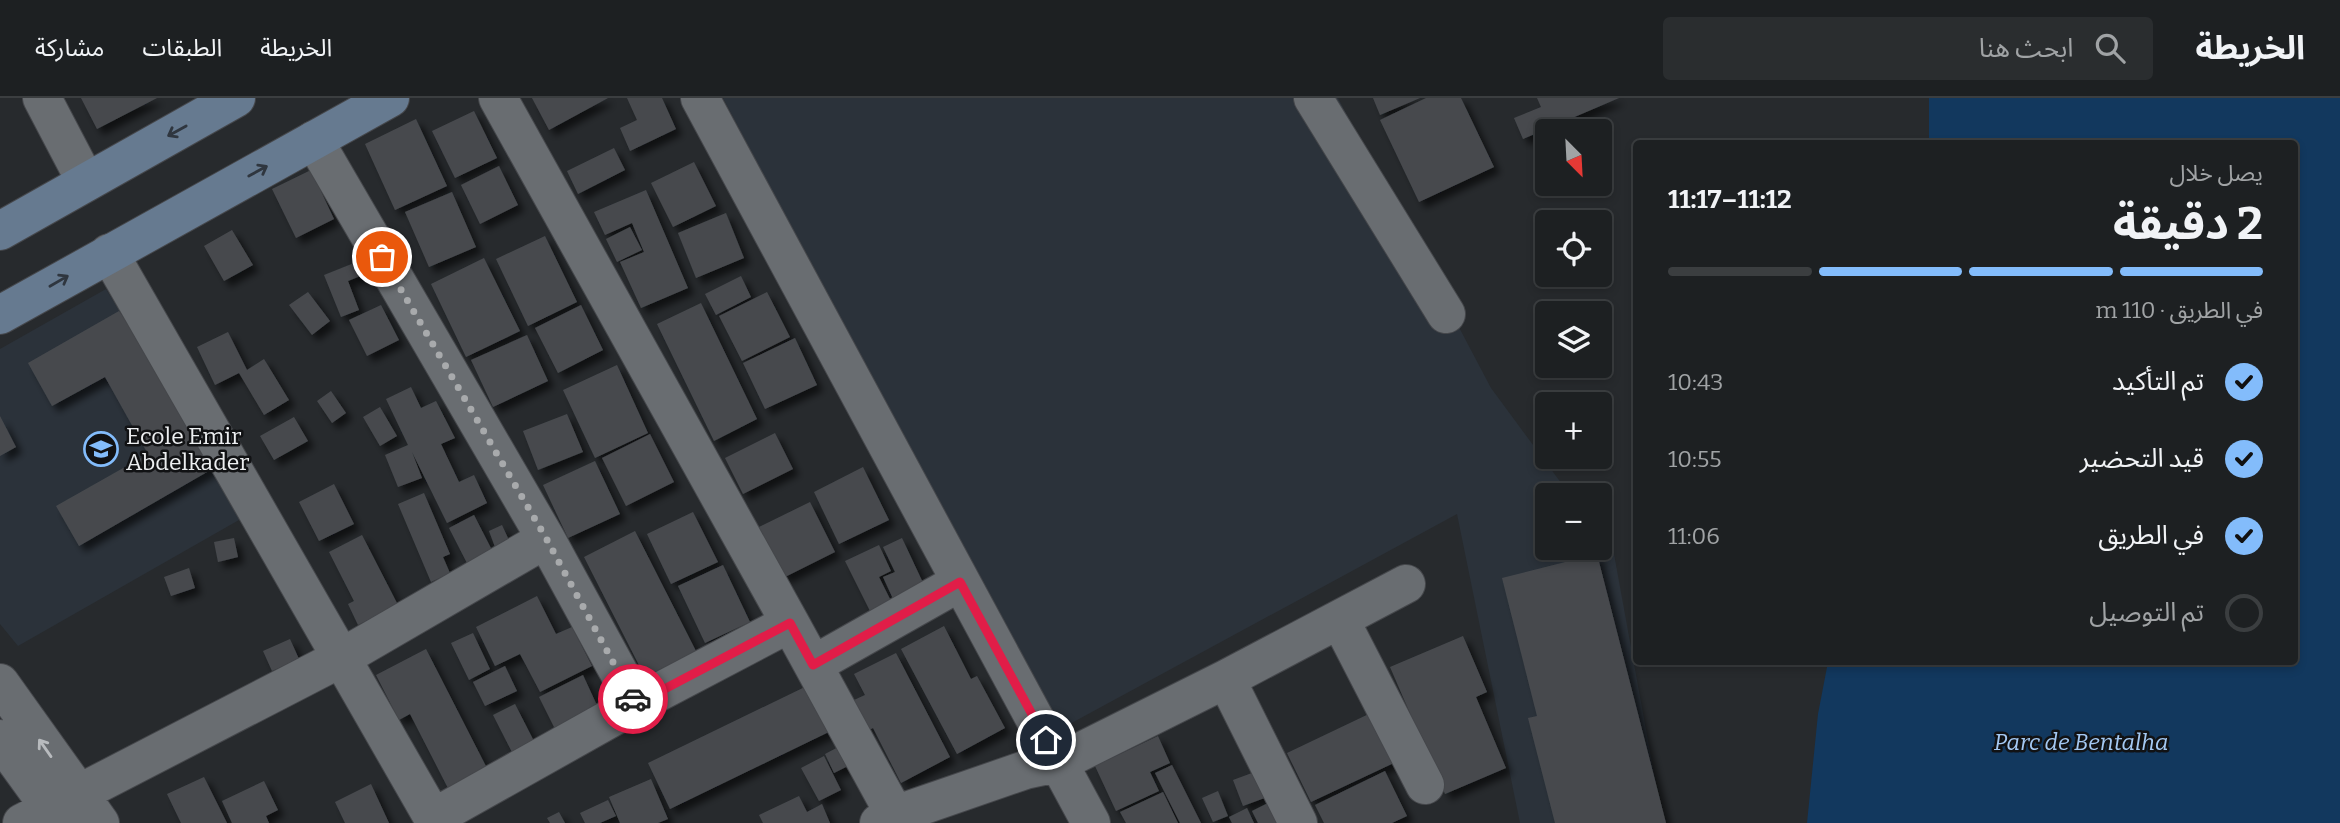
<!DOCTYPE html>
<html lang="ar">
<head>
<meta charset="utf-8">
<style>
	body { margin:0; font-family:Bitter,"Noto Sans Arabic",serif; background:#2a2d2f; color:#f1f3f6; direction:rtl; height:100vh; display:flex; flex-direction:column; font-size:26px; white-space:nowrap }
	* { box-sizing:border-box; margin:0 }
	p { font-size:23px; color:#a0a3a5 }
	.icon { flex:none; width:38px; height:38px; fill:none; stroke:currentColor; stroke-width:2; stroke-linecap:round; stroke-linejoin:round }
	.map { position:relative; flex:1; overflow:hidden; direction:ltr }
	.drawer { position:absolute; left:1633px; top:42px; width:665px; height:525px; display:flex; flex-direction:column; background:#1d2022; border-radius:7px; box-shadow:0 4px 10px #0003,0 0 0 2px #3b3e40; direction:rtl }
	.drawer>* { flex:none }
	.needle { width:46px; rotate:156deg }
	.buttons { position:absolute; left:1535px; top:21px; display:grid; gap:14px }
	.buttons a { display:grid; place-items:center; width:77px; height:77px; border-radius:7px; background:#1d2022; box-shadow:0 4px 10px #0003,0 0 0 2px #3b3e40; font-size:35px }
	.pin { position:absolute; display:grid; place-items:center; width:60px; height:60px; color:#fff; margin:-30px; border:4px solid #fff; border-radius:50%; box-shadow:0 2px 7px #0007 }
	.courier { position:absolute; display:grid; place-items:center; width:70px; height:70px; margin:-35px; border:5px solid #e11d48; border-radius:50%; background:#fff; color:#222; box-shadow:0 2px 9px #0007 }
	.summary em { font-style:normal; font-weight:700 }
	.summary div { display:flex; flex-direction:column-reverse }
	.summary { display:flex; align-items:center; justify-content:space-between; height:119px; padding:0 35px }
	h1 { font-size:46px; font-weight:700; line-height:52px }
	.bar { display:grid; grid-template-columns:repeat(4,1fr); gap:10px 7px; align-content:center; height:84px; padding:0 35px }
	.bar i { height:9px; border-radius:5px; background:#3b3e40 }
	.bar .active { background:#83bcfb }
	.bar p { grid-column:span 4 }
	ol { padding:0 35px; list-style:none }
	li { display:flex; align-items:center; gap:21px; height:77px }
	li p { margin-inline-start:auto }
	li .icon { padding:7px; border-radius:50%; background:#83bcfb; color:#111; stroke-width:4 }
	li:last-child { color:#a0a3a5 }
	li i { width:38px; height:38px; border:4px solid #3b3e40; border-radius:50% }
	header { display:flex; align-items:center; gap:42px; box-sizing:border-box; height:98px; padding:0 35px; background:#1d2022; border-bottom:2px solid #3b3e40 }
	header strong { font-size:33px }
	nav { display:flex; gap:38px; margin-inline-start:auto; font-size:24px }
	.search { width:490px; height:63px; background:#2a2d2f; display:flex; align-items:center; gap:18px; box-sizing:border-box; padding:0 24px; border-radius:7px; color:#a0a3a5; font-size:26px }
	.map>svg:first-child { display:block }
</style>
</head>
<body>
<header>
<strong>الخريطة</strong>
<div class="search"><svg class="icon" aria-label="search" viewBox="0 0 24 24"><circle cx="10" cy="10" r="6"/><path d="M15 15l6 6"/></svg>ابحث هنا</div>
<nav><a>الخريطة</a><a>الطبقات</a><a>مشاركة</a></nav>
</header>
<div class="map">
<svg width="2340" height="725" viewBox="0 0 2340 725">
	<defs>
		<filter id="shadow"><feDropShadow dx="6" dy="6" stdDeviation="3.5" flood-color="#0009"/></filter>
	</defs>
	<rect width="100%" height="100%" fill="#272a2d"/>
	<path fill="#2b323a" d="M723 0H1338L1491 290 1570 397H1547V450H1600V436L1614 456 1663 725H1520L1457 416 1055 634Z
		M106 191 246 418 18 548 0 526V251Z"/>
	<path fill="#12385e" d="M1929 0H2340V725H1807L1818 616 1828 564H2294V46L1929 45Z"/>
	<path fill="#474a4e" filter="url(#shadow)" d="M81 0H157L97 31Z
		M532 0H608L549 32Z
		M627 0H662L676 31 630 53 620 30 637 22Z
		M1373 0H1420L1380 17Z
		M1426 0H1461L1494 69 1419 104 1380 22Z
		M1537 0H1619L1523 41 1514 20 1541 9Z
		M474 13 497 60 455 80 432 33Z
		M416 21 447 88 395 112 365 46Z
		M614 50 625 72 578 96 567 73Z
		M694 64 716 108 673 129 651 85Z
		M499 68 518 107 480 126 461 87Z
		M311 72 334 121 296 140 272 91Z
		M646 92 688 190 641 210 620 164 644 154 632 125 605 137 594 114Z
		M452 94 476 149 429 169 405 114Z
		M726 115 744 160 696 180 678 135Z
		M630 129 642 152 617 164 606 141Z
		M232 132 253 167 224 183 204 148Z
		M545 138 577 204 528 228 496 161Z
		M484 160 520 233 466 259 431 186Z
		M359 163 363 177 348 183 359 212 341 219 324 177Z
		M741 178 751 199 716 217 705 196Z
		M308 194 330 223 312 237 289 207Z
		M767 194 790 239 742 263 719 218Z
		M701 205 757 321 714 343 657 226Z
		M381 207 399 242 367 258 349 222Z
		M581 207 603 252 558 275 535 230Z
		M119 213 148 255 214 370 79 448 56 408 148 356 105 279 52 308 28 265Z
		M228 234 247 272 264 261 289 302 264 317 239 275 215 287 197 249Z
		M527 237 548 283 493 309 471 262Z
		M795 240 817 287 765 311 743 265Z
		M617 267 648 335 595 360 563 292Z
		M411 289 421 310 436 303 455 340 441 346 459 384 474 377 487 405 447 425 412 354 422 380 398 389 385 357 408 347 386 301Z
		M331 293 346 315 332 325 317 303Z
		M380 309 397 338 380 348 363 319Z
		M567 316 583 354 538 372 523 333Z
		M0 318 16 349 0 358Z
		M294 319 308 343 274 362 260 338Z
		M775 335 793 371 743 396 725 360Z
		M650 336 674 384 626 408 602 360Z
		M595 363 620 416 568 440 543 387Z
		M863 369 889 422 839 446 814 394Z
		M334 386 354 426 319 443 299 404Z
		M424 395 450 456 443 459 450 475 431 484 398 406Z
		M810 404 835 454 783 480 759 429Z
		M693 414 718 464 671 486 647 436Z
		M474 417 494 456 469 469 449 430Z
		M502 427 513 451 498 457 489 433Z
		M635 433 696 553 645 579 584 459Z
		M362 437 398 507 358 527 348 506 354 503 329 454Z
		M234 440 238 459 218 464 214 444Z
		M902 440 925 489 894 503 883 479 895 474 883 449Z
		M879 447 891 473 879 479 893 507 872 517 845 463Z
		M1597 456 1666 725H1555L1528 620 1537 618 1502 480Z
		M723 467 750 524 705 545 678 488Z
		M189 470 195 490 171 498 164 479Z
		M537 498 556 536 572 529 592 568 540 594 520 556 495 568 476 529Z
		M944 528 971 581 977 578 1005 630 957 656 901 551Z
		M473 535 490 571 469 582 451 545Z
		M1463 538 1487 594 1476 599 1506 670 1445 696 1390 569Z
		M290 541 299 561 272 573 263 553Z
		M426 551 491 678 452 698 410 616 399 622 376 577Z
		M896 555 950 659 901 685 873 630 869 632 854 602 865 597 854 576Z
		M505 568 517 593 485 608 473 584Z
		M583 577 601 616 558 637 539 599Z
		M811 586 833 632 670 711 648 665Z
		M515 606 538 651 516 662 493 617Z
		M1373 614 1396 664 1311 704 1287 655Z
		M1158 638 1170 665 1150 674 1159 693 1116 713 1095 668Z
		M846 645 856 664 834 675 825 656Z
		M824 658 841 692 819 703 801 670Z
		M1172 667 1201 725H1180L1155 675Z
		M1260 672 1270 698 1243 708 1233 682Z
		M1385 673 1407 718 1392 725H1324L1315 707Z
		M204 679 227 725H181L167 696Z
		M651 681 668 721 658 725H620L609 699Z
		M264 683 278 712 266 718 269 725H232L222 703Z
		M371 686 389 725H345L335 704Z
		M1218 693 1228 718 1213 724 1202 700Z
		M1163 694 1178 725H1126L1120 714Z
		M799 698 807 714 822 706 830 725H763L759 717Z
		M608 702 616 718 600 725H585L580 715Z
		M1274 702 1285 725H1258L1252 713Z
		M1247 710 1254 725H1232L1229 719Z
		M559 714 565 725H550L547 720Z"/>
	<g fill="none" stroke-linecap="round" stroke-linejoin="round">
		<g stroke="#45474b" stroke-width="40">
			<path id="street" d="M42 0 86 84
				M498 0 790 525 895 717
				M700 0 1091 725
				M1313 0 1446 216
				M314 42 546 441 636 606
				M109 155 436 725
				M1340 522 1425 687
				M813 567 960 484
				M1226 581 1298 725
				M0 585 100 725
				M0 641 61 725
				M433 720 636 606 790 525
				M22 725 341 560 546 441
				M879 725 895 717 1025 672 1058 665 1226 581 1406 486"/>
		</g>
		<g stroke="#45474b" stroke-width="40">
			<path id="secondary" d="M0 133 236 0
				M0 217 390 0"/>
		</g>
		<use href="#street" stroke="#696d71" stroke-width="38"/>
		<use href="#secondary" stroke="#667a90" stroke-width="38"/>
	</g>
	<defs><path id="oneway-shaft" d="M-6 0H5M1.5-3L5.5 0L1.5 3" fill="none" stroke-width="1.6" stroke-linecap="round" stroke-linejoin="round" transform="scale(1.75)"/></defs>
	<g stroke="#2f363f">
		<use href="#oneway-shaft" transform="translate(177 33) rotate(151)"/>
		<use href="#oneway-shaft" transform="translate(258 73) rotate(-29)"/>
		<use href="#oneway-shaft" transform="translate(59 183) rotate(-30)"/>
	</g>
	<use stroke="#b8bbbe" href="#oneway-shaft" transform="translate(45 650) rotate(-125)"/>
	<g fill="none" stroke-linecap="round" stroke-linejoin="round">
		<path stroke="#a8aaac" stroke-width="7" stroke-dasharray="0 12.6" d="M382 159 546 440 633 601"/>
		<path stroke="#e11d48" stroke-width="9" d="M633 601 636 606 790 525 813 567 960 484 1046 642"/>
	</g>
	<defs>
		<g id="school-ring" transform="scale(1.75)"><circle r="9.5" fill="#111214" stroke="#83bcfb" stroke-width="1.5"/><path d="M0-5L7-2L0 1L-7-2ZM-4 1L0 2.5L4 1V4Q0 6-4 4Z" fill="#83bcfb"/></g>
	</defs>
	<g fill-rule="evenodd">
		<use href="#school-ring" x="101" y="351"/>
	</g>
	<g text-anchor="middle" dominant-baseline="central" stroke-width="5" stroke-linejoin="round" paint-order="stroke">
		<g font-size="23" fill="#edeff1" stroke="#111214" text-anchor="start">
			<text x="126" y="338">Ecole Emir<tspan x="126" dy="26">Abdelkader</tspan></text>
		</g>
		<g font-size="23" font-style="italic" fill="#a4c9f3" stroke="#111214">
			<text x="2081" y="644">Parc de Bentalha</text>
		</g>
	</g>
</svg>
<div class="buttons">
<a><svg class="needle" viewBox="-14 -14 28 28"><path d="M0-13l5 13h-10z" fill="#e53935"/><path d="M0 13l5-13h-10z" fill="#a0a3a5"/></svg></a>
<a><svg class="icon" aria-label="locate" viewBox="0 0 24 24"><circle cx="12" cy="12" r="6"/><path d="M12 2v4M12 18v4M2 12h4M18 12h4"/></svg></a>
<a><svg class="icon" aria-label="layers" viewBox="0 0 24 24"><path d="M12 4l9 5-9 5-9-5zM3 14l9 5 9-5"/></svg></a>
<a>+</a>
<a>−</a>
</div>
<div class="pin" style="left:382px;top:159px;background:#ea580c"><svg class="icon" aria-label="bag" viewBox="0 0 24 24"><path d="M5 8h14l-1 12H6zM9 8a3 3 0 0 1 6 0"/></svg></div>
<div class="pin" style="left:1046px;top:642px;background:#1f2937"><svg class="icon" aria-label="home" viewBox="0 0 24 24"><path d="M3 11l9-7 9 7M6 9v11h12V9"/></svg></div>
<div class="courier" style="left:633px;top:601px"><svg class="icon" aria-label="car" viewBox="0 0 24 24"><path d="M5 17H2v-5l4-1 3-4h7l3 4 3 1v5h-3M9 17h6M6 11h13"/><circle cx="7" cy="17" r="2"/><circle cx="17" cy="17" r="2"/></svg></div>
<section class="drawer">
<div class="summary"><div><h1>2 دقيقة</h1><p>يصل خلال</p></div><em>11:12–11:17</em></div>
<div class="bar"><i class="active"></i><i class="active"></i><i class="active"></i><i></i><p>في الطريق · 110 m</p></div>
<ol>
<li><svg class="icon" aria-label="check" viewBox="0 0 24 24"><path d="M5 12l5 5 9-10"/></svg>تم التأكيد<p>10:43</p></li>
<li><svg class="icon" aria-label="check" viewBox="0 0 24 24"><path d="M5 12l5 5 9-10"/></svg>قيد التحضير<p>10:55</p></li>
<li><svg class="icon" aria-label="check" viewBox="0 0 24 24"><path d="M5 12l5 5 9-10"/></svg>في الطريق<p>11:06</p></li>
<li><i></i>تم التوصيل</li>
</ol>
</section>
</div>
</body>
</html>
